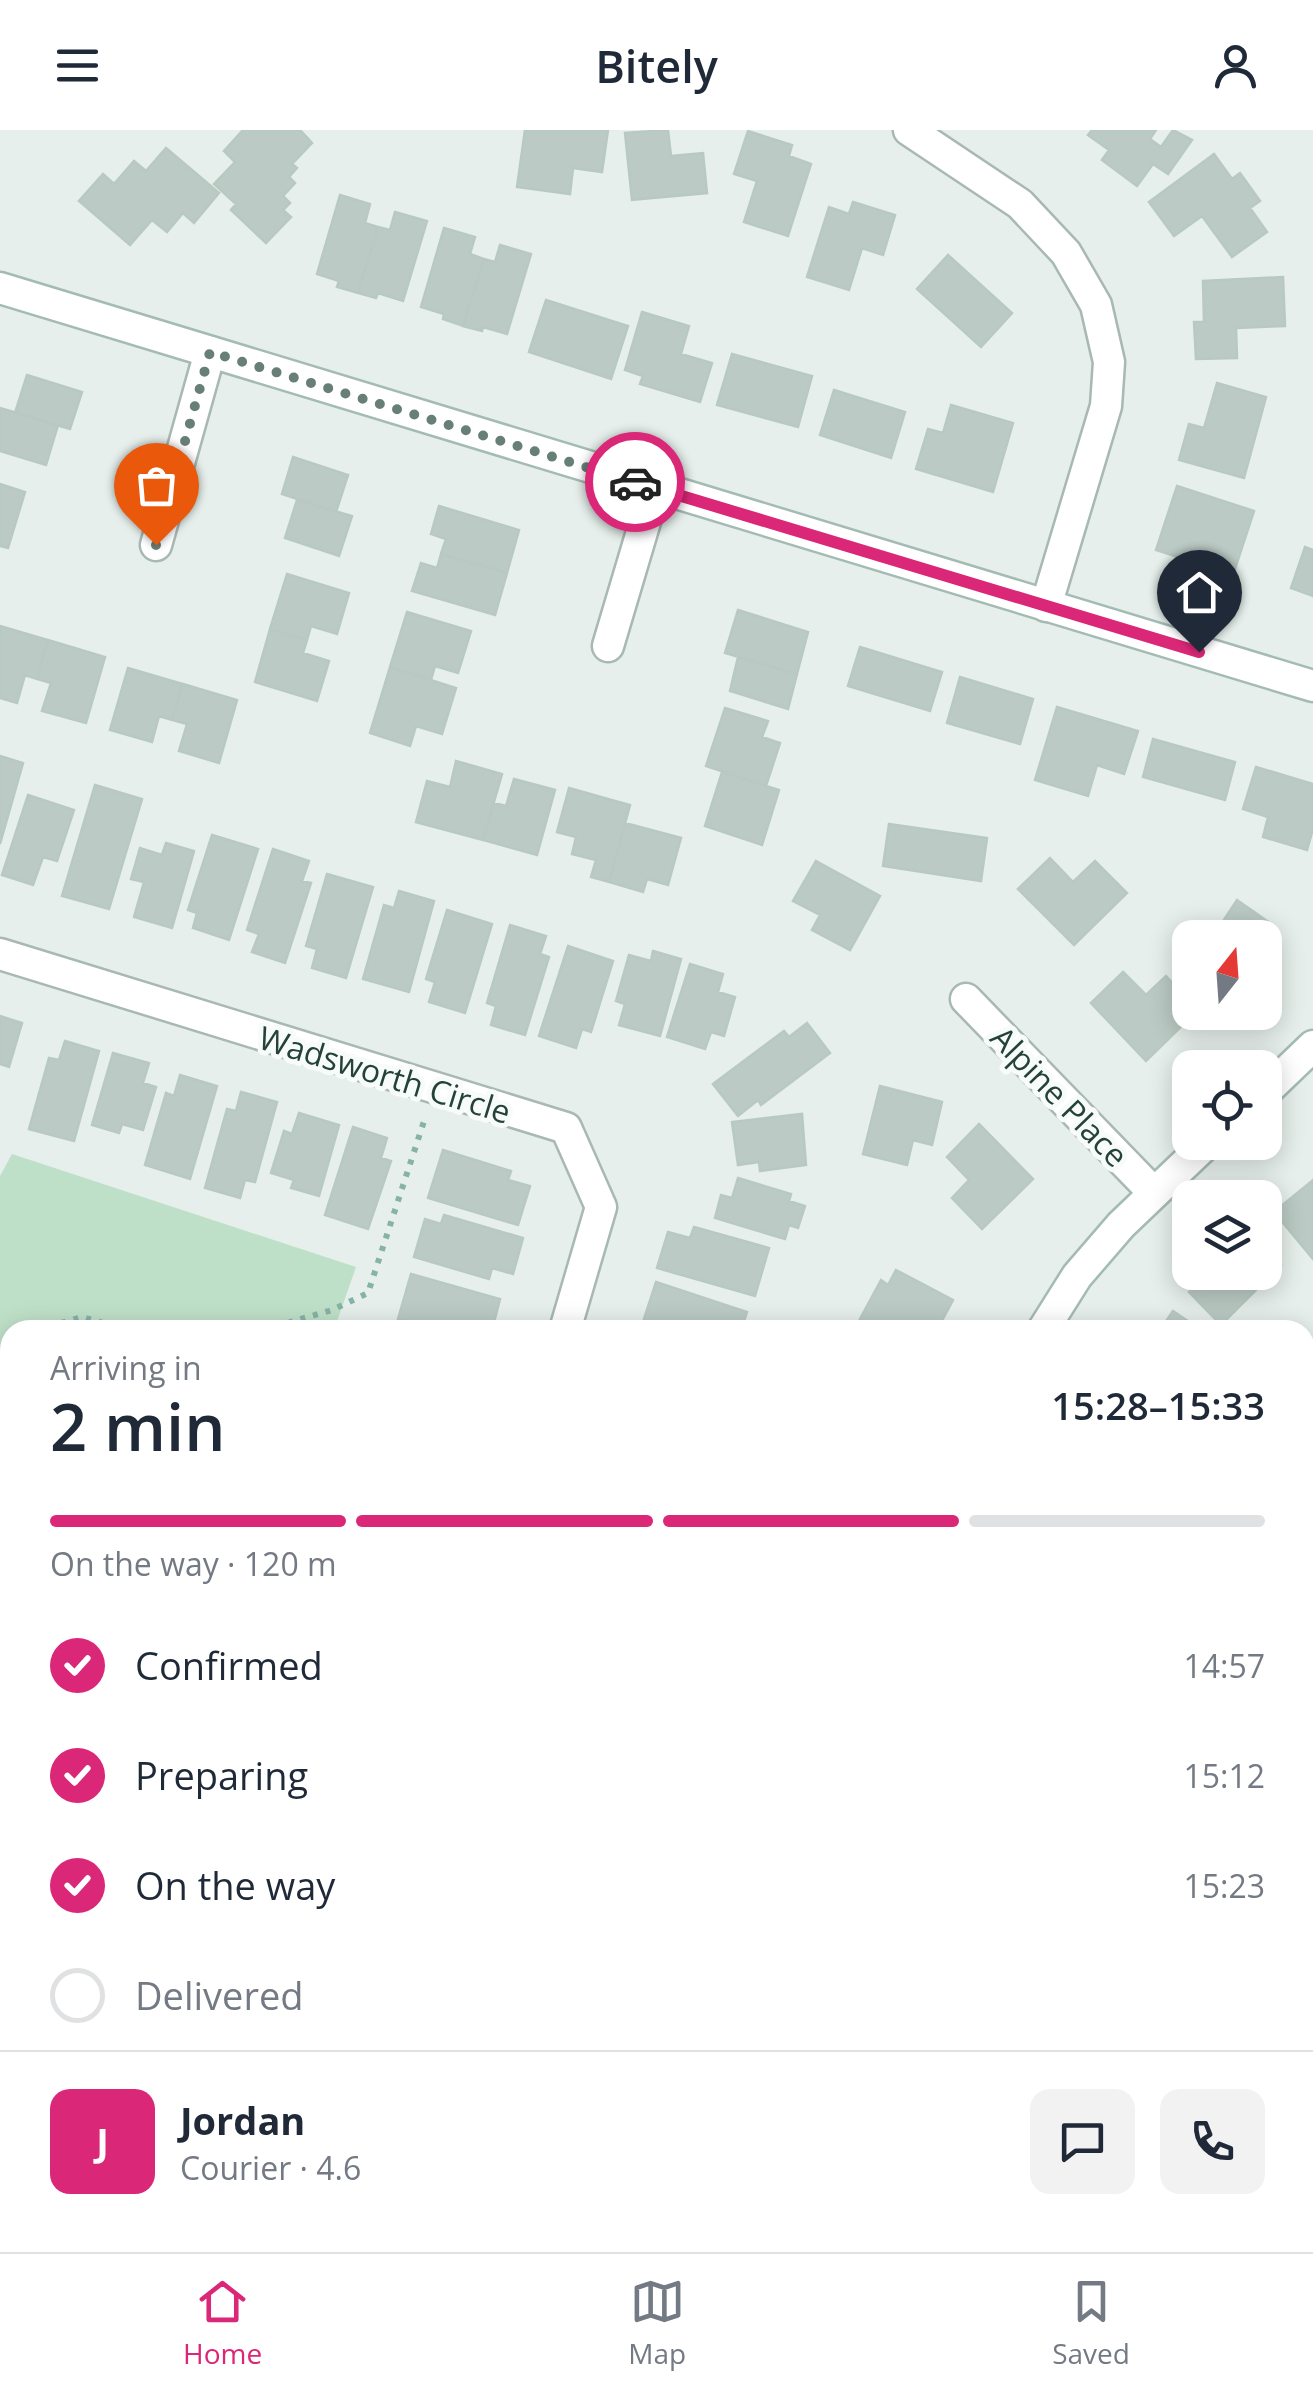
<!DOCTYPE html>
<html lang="en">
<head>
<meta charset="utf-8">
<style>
	body { margin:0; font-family:"Open Sans",sans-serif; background:#f2f2f3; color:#1f2937; height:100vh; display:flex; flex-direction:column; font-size:38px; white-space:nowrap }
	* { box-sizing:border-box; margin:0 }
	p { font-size:32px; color:#747a83 }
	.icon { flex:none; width:55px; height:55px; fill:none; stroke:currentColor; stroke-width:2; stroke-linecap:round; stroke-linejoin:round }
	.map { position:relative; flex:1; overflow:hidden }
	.details { position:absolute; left:0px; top:1190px; width:1315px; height:932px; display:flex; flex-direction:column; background:#fff; border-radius:30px 30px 0 0; box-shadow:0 5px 25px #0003 }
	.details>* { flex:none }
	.needle { width:65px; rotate:17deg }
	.buttons { position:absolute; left:1172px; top:790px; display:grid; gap:20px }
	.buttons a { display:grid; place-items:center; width:110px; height:110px; border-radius:20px; background:#fff; box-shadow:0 5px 25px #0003; font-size:50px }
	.pin { position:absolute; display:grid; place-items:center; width:85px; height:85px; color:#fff; margin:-102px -42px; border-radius:50% 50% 50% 0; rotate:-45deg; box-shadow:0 0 10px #0007 }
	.pin .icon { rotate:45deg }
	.courier { position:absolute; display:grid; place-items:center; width:100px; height:100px; margin:-50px; border:8px solid #db2777; border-radius:50%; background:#fff; color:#222; box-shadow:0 2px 12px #0007 }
	.overview em { font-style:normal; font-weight:600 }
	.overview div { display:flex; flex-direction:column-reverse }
	.overview { display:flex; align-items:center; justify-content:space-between; height:170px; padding:0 50px }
	h1 { font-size:65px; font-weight:600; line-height:75px }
	.bar { display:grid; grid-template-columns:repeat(4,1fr); gap:15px 10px; align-content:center; height:120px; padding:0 50px }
	.bar i { height:12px; border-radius:8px; background:#e0e1e3 }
	.bar .current { background:#db2777 }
	.bar p { grid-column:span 4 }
	.line { display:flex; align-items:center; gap:25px; padding:0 50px; border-top:2px solid #e0e1e3 }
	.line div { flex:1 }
	.round { display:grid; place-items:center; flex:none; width:105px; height:105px; border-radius:20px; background:#f2f2f3 }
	ol { padding:0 50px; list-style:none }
	li { display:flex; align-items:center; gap:30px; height:110px }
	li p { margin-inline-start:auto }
	li .icon { padding:10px; border-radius:50%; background:#db2777; color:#fff; stroke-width:4 }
	li:last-child { color:#747a83 }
	li i { width:55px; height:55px; border:5px solid #e0e1e3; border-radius:50% }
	header { display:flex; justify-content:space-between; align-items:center; height:130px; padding:0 50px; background:#fff; font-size:45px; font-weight:600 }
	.dock { display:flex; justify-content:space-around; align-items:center; height:140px; border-top:2px solid #e0e1e3; background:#fff; font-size:28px; color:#747a83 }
	.dock a { display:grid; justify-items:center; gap:5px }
	.dock .current { color:#db2777 }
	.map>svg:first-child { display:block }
</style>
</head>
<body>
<header><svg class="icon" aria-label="menu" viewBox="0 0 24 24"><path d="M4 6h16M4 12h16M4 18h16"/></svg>Bitely<svg class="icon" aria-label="person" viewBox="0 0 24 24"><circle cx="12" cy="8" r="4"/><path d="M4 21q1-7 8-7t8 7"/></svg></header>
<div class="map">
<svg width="1313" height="2122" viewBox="0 0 1313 2122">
	<rect width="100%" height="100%" fill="#e6efeb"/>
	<path fill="#d4dfda" d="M0 2067 10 2070V2112L142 2113 172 2122H0Z"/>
	<path fill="#bfe0c8" d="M12 1024 356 1137 334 1200H10V1324L0 1315V1046Z"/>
	<path fill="#bbcac4" stroke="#b8c9c2" stroke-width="2.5" d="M243 0H300L312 13 292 34 297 38 289 47 295 53 283 66 290 73 283 80 291 87 266 113 231 80 236 74 214 54 235 32 224 21Z
		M525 0H608L602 42 573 38 570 64 517 57Z
		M668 0 671 26 703 23 707 63 632 70 625 3Z
		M1092 0H1156L1150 9 1161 17 1173 0 1192 10 1168 44 1153 34 1137 56 1102 30 1109 20 1088 5Z
		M748 1 792 15 789 26 811 34 788 106 744 92 757 51 734 44Z
		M166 18 219 63 194 93 183 83 167 102 152 90 130 115 79 71 103 44 114 54 134 31 146 41Z
		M1214 24 1232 49 1240 43 1260 71 1250 78 1267 102 1232 127 1202 86 1174 106 1149 72Z
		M340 65 370 74 365 93 378 97 358 163 337 157 339 151 317 144Z
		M853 72 895 85 883 125 862 118 849 160 807 147 829 77 849 84Z
		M395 82 427 91 403 171 378 163 376 168 358 163 378 97 390 100Z
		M444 98 475 107 470 124 484 129 463 196 443 189 444 184 421 177Z
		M500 115 531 124 507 204 483 197 482 201 463 196 484 129 495 132Z
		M948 125 1012 183 981 217 917 159Z
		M1283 147 1285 196 1236 198 1237 228 1196 229 1194 192H1204L1203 151Z
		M546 170 628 196 611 249 529 222Z
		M642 182 689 196 681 224 712 233 700 272 640 254 643 246 625 240Z
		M732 224 812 246 798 297 717 275Z
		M27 245 82 262 70 299 15 283Z
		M1217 253 1266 267 1244 348 1179 330 1189 294 1204 298Z
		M834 260 905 282 891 328 820 305Z
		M951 275 1013 293 993 362 916 339 928 299 943 303Z
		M0 278 58 295 46 335 0 321Z
		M293 327 348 345 336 382 282 364Z
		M0 354 25 362 8 418 0 416Z
		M1177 356 1254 381 1233 445 1156 420Z
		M297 370 352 386 339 426 285 408Z
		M439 376 519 400 507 443 441 424 446 409 431 404Z
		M1305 417 1313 420V466L1291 458Z
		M441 424 507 443 495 485 412 461 421 433 437 438Z
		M287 444 349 463 337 504 311 496 307 510 270 499Z
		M738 480 808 502 797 544 725 523Z
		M407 482 471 501 458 543 435 536 431 550 390 537Z
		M0 496 48 510 37 549 25 545 17 573 0 568Z
		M270 499 307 510 303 523 329 531 317 571 255 552Z
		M48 510 105 527 86 593 42 581 51 553 37 549Z
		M860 517 942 542 930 581 848 556Z
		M738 527 797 544 788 579 730 561Z
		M390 537 456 558 442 604 416 596 410 616 370 603Z
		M128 538 183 554 172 590 159 586 152 612 110 600Z
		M960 547 1033 569 1020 614 947 593Z
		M183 554 237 570 219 633 179 621 187 594 172 590Z
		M1057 577 1138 601 1124 644 1097 635 1088 666 1035 650Z
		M725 578 768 591 762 607 780 613 766 656 706 636Z
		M1153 609 1235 632 1225 670 1143 647Z
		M0 626 23 633 0 714Z
		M456 631 502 644 483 710 416 692 427 651 450 657Z
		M1256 637 1313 654V699L1307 720 1263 707 1268 687 1243 679Z
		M722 642 779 660 762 715 705 696Z
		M514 649 555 660 537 725 483 710 494 673 506 676Z
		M95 655 142 669 109 779 62 766Z
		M569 658 630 675 609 752 591 747 596 730 572 724 576 707 557 702Z
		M28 665 74 680 57 731 43 727 33 755 2 745Z
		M625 693 681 708 668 755 647 749 643 762 609 752Z
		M889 694 987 708 981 751 883 736Z
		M212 705 258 719 229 810 193 798 197 783 188 780Z
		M166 713 194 721 172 798 134 787 144 752 131 749 140 718 162 725Z
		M273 719 309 731 302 751 311 753 285 833 252 822 259 804 247 800Z
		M1050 728 1073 752 1095 731 1127 763 1074 815 1018 759Z
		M816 731 880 766 850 820 812 800 820 785 793 771Z
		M327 744 373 757 346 848 312 838 317 819 306 816Z
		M399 761 434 771 409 862 363 849 384 775 394 778Z
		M1237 770 1274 796 1265 809 1212 808Z
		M447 780 492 794 465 883 429 872 435 852 426 849Z
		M510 795 546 806 540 824 549 827 525 905 491 895 496 876 487 873Z
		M568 816 613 831 591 902 582 899 576 918 539 906Z
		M653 821 681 829 660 906 619 895 625 874 616 871 629 825 651 831Z
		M690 834 723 844 718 862 735 867 724 906 711 902 705 919 667 907Z
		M1123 842 1146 865 1166 846 1190 872V882H1196L1146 931 1091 873Z
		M0 886 22 893 9 937 0 934Z
		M807 893 830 923 761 975 758 970 738 986 713 954 784 901 789 907Z
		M65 911 99 921 74 1011 29 999 49 928 59 930Z
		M113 923 149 933 143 953 156 957 143 1000 122 994 119 1003 92 995Z
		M180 945 217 956 190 1049 145 1035 166 963 174 966Z
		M880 956 942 972 932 1015 913 1010 907 1035 863 1024Z
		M241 962 277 972 255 1052 245 1050 240 1068 205 1058 227 979 236 981Z
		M299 983 339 995 319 1066 291 1058 294 1050 271 1043 284 1001 292 1004Z
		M802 984 806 1035 760 1041 759 1032 738 1035 732 992Z
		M979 994 1033 1049 982 1099 952 1068 969 1050 947 1027Z
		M353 997 387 1008 381 1028 391 1031 368 1099 325 1085Z
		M443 1020 511 1041 508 1050 530 1056 518 1095 428 1068Z
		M738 1048 791 1064 789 1071 805 1076 798 1098 789 1095 785 1109 715 1088 721 1065 732 1068Z
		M1313 1050V1129L1274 1082Z
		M444 1085 523 1108 513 1144 492 1138 489 1149 414 1127 425 1089 441 1094Z
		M694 1097 769 1118 755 1166 657 1138 668 1102 690 1108Z
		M1265 1119 1281 1135 1221 1195 1189 1162 1208 1142H1265Z
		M896 1140 953 1170 937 1200H881L860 1189 881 1150 888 1155Z
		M411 1144 500 1169 492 1200H439L398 1189Z
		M656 1152 747 1182 741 1200H662L663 1195 644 1189Z
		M1173 1181 1201 1200H1160Z
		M1305 1343 1313 1346V1402L1308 1412 1305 1411Z
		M0 1486 10 1495V1525L1 1535Z
		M1305 2012 1313 2015 1310 2059 1305 2057Z"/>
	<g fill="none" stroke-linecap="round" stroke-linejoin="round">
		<g stroke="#a8b8b2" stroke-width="35">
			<path id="street" d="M909 0 1020 74 1066 123 1096 175 1109 232 1106 276 1046 476
				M156 415 210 222
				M608 516 655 358
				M0 824 566 998 601 1077 565 1200
				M966 869 1154 1063
				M0 1380 10 1390
				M1305 1711 1313 1684
				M1305 1925 1313 1928"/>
		</g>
		<g stroke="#a4bbb3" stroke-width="35">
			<path id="secondary" d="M0 158 1313 556
				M1265 962 1313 916
				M1043 1200 1077 1146 1121 1095 1208 1012
				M0 1882 10 1885
				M0 1979 10 1982
				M408 2112 439 2122
				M767 2112 796 2122"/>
		</g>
		<path stroke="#86b3a5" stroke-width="6" stroke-dasharray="5 8" stroke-linecap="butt" d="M36 1200 82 1187 128 1200
			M263 1200 332 1180 368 1163 426 985
			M0 1225 10 1217
			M0 1810 10 1813
			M0 2065 10 2068
			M154 2112 185 2122
			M978 2112 1006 2122"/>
		<use href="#street" stroke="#fff" stroke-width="30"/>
		<use href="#secondary" stroke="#fff" stroke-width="30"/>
	</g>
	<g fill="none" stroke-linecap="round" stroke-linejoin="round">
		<path stroke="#687f78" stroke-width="10" stroke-dasharray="0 18" d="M156 415 210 222 635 352"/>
		<path stroke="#db2777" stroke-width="12" d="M635 352 1199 522"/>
	</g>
	<g text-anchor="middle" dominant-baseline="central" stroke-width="10" stroke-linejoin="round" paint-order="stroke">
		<g font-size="32" fill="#24423a" stroke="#f7fbf9">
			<text transform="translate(385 944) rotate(17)">Wadsworth Circle</text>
			<text transform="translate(1060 966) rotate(46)">Alpine Place</text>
		</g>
	</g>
</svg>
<div class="buttons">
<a><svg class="needle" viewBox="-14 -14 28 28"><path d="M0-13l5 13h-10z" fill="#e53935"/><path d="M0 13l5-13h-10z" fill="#747a83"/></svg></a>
<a><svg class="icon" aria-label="locate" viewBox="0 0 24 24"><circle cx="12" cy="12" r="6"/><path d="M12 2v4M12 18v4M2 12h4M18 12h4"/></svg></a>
<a><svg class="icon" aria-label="layers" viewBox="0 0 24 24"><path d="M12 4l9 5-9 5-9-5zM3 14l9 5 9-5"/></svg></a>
</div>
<div class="pin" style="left:156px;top:415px;background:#ea580c"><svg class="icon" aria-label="bag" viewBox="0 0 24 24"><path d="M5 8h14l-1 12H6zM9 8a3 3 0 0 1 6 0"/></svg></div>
<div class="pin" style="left:1199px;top:522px;background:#1f2937"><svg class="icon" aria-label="home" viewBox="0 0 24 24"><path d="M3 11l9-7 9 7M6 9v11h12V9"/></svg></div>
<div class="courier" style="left:635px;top:352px"><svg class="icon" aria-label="car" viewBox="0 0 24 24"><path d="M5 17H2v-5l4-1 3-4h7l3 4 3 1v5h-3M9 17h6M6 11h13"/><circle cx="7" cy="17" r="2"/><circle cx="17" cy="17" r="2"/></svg></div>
<section class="details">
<div class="overview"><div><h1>2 min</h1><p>Arriving in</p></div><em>15:28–15:33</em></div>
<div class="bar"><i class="current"></i><i class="current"></i><i class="current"></i><i></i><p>On the way · 120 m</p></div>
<ol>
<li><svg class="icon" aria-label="check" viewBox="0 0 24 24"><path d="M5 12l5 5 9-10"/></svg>Confirmed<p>14:57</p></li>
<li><svg class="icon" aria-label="check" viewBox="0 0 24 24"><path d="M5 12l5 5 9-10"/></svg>Preparing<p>15:12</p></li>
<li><svg class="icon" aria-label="check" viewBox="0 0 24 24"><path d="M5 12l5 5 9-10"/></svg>On the way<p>15:23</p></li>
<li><i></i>Delivered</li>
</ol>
<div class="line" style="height:180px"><b class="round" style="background:#db2777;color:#fff">J</b><div><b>Jordan</b><p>Courier · 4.6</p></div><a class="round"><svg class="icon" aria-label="chat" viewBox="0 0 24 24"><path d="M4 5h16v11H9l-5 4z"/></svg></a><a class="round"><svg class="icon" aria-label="phone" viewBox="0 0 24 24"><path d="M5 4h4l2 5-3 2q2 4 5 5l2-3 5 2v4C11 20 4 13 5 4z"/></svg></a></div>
</section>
</div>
<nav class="dock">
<a class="current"><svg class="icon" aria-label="home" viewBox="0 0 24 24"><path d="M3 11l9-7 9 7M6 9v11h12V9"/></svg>Home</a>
<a><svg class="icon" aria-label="map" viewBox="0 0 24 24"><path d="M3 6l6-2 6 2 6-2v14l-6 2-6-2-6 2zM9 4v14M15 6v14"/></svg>Map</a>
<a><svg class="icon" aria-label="saved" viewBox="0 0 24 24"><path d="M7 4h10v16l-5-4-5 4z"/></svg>Saved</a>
</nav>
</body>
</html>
